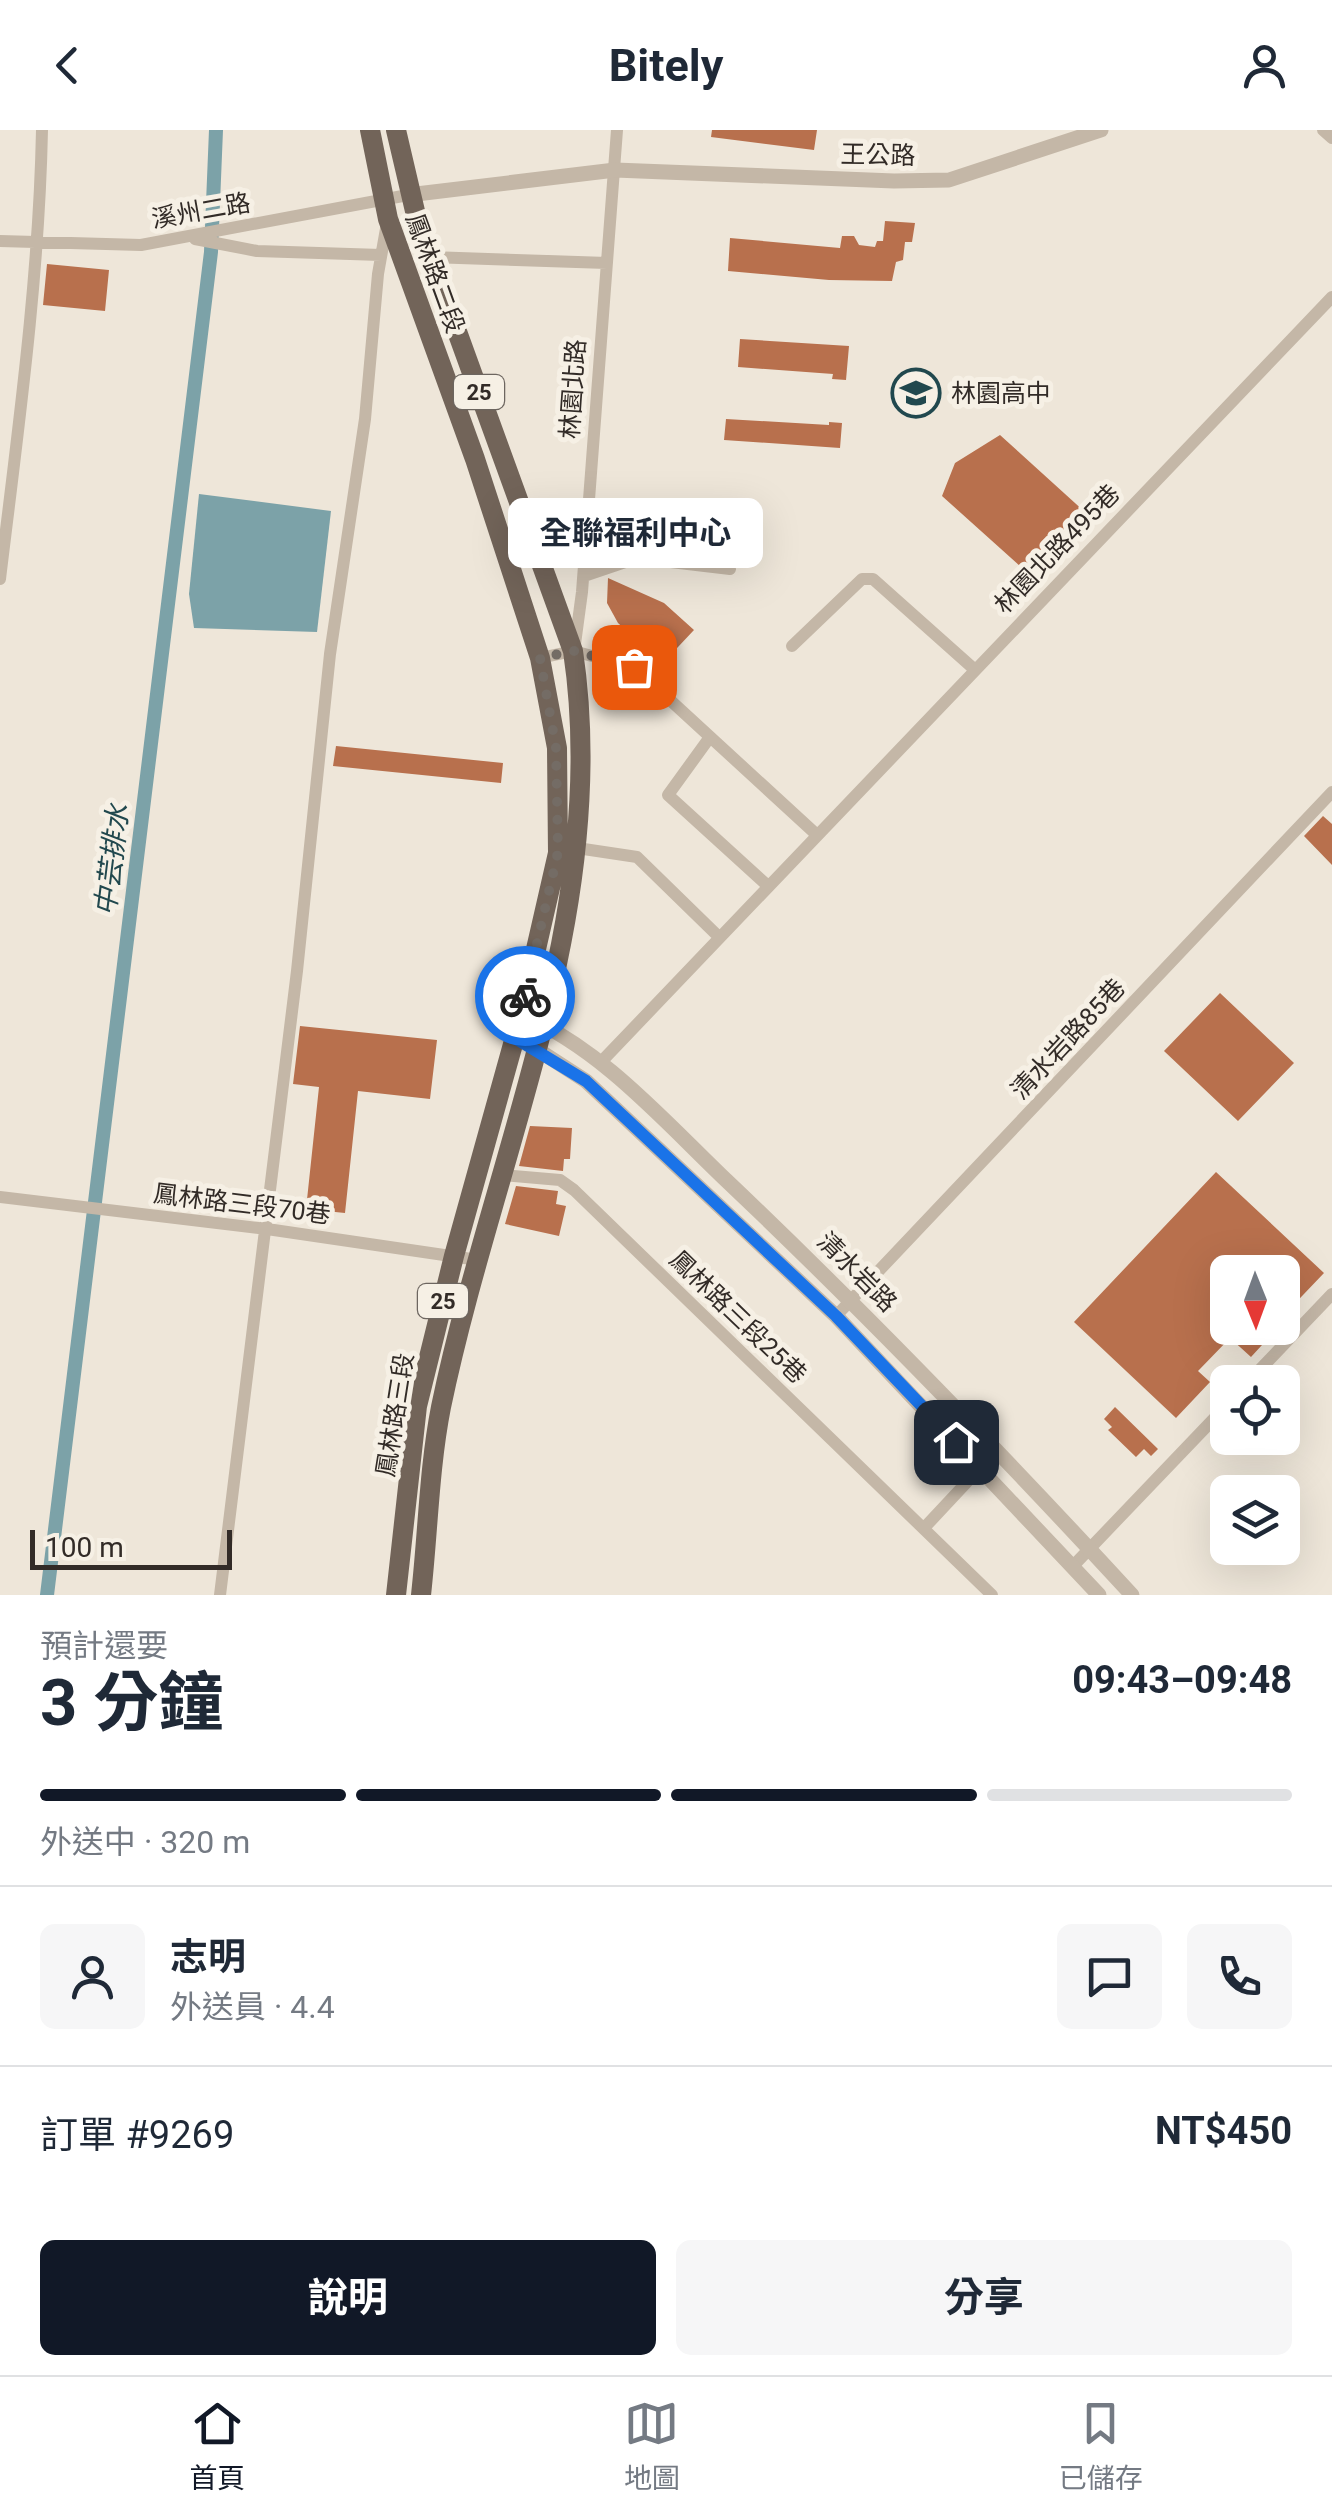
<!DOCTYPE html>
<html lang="zh-TW">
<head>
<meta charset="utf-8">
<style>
	body { margin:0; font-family:Roboto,"Noto Sans TC",sans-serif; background:#f6f6f7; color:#1f2937; height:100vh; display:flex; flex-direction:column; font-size:38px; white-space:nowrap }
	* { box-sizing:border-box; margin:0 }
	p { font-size:32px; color:#747a83 }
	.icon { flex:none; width:55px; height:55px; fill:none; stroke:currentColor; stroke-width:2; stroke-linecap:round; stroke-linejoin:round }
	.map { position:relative; height:1465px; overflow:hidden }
	.side { display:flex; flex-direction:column; background:#fff; flex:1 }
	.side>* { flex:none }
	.needle { width:65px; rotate:179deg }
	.buttons { position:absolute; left:1210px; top:1125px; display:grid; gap:20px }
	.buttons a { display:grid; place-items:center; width:90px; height:90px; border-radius:15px; background:#fff; box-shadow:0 10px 40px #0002; font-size:50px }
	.scale { position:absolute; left:30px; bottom:25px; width:202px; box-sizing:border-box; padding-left:10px; border:5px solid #322b27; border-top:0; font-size:28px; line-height:35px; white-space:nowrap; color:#322b27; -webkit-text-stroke:8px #f6f0e5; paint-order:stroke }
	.pin { position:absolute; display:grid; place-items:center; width:85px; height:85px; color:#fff; margin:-42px; border-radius:20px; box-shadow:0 5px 15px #0006 }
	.courier { position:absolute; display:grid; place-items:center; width:100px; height:100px; margin:-50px; border:8px solid #1a73e8; border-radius:50%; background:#fff; color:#222; box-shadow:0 2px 12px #0007 }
	.bubble { position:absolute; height:70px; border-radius:15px; background:#fff; box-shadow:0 10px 40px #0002; font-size:32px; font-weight:700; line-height:70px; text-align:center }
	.summary em { font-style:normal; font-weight:700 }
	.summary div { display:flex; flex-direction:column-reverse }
	.summary { display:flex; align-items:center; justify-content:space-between; height:170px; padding:0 40px }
	h1 { font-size:65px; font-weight:700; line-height:75px }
	.bar { display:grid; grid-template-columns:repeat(4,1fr); gap:15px 10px; align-content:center; height:120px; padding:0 40px }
	.bar i { height:12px; border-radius:8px; background:#e0e1e3 }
	.bar .current { background:#111827 }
	.bar p { grid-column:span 4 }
	.line { display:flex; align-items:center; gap:25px; padding:0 40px; border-top:2px solid #e0e1e3 }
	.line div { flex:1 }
	.round { display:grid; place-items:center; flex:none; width:105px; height:105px; border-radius:15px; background:#f6f6f7 }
	.action { display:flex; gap:20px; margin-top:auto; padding:20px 40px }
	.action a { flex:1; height:115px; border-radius:15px; background:#111827; color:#fff; font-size:40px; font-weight:700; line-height:115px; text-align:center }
	.action a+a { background:#f6f6f7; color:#1f2937 }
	header { display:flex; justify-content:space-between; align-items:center; height:130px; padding:0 40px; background:#fff; font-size:45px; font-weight:700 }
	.tabs { display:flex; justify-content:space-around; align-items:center; height:140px; border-top:2px solid #e0e1e3; background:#fff; font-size:28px; color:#747a83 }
	.tabs a { display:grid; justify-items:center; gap:5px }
	.tabs .current { color:#111827 }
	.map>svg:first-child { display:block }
</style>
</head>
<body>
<header><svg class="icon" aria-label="back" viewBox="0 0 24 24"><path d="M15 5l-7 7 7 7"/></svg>Bitely<svg class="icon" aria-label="person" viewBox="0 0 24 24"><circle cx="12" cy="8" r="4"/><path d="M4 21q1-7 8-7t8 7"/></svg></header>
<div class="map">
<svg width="1332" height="1465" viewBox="0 0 1332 1465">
	<rect width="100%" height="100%" fill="#eee6d9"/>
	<path fill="#7ca2a8" d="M199 364 331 381 317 502 194 498 189 464Z"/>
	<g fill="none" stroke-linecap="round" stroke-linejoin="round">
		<path stroke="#7ca2a8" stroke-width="14" d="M47 1465 211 122 216 0"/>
	</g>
	<path fill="#b8704d" d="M712 0H817L814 20 711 7Z
		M885 91 915 93 912 112H905L903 130 896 132 892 151 829 150 728 141 730 108 840 118 842 106H854L859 115 875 117 877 111H883Z
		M47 134 109 140 105 181 43 175Z
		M740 209 849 216 846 250 832 249 833 244 738 237Z
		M726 289 829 295V292L842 293 840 318 724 310Z
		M1000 305 1086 383 1030 445 942 366 955 333Z
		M608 448 664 473 694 500 662 534 618 493 607 473Z
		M336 616 503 633 501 653 333 636Z
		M1323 686 1332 694V735L1304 706Z
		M1220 863 1294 933 1238 991 1164 921Z
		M300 896 437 910 430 969 358 961 345 1083 306 1079 319 957 293 954Z
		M530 996 572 998 570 1029H564L563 1041 519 1036Z
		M1216 1042 1324 1143 1282 1187V1142H1228V1198H1244L1262 1215 1251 1227 1230 1208 1198 1241 1210 1252 1176 1288 1074 1192Z
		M516 1056 558 1061 556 1074 566 1076 559 1106 505 1094Z
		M1115 1277 1158 1319 1151 1326 1144 1319 1136 1327 1108 1300 1112 1297 1104 1289Z"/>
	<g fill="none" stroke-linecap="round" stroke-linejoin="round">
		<path stroke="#c4b7a7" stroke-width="12" d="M1323 0 1332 8
			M195 109 257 121 381 125
			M0 111 141 115 408 65
			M430 127 607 133
			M584 446 637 428 730 439
			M0 449C18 300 39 150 42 0
			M575 514 582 462 617 0
			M792 516 862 449H873L974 539
			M540 528 573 521 634 537 817 705
			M710 607 668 665 768 756
			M577 718 637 727 719 807
			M601 932 1332 167
			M502 1045 560 1050 574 1060 992 1465
			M0 1067 267 1099 478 1130
			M836 1186 1332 662
			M1248 1252 1332 1164
			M924 1398 996 1321
			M1074 1435 1228 1274
			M220 1465 297 841 330 524 365 289 378 144 387 93"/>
		<path stroke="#c4b7a7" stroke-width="15" d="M408 65 615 40 894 51 949 50 1101 0
			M521 884C603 920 663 990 727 1051 867 1184 1001 1323 1132 1465
			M532 916 586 951 836 1186 1099 1465"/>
		<path stroke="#726459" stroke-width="20" d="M370 0 388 89 475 329 540 528 557 618 558 723 520 889 454 1126 417 1276 396 1465
			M396 0 418 94 573 521C612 781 493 1027 441 1277 429 1338 428 1403 421 1465"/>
	</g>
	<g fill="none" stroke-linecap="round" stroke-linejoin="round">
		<path stroke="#746c65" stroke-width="10" stroke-dasharray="0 18" d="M525 866 558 722 556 618 540 528 574 521 634 537"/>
		<path stroke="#1a73e8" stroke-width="12" d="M525 866 515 908 586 951 836 1186 956 1312"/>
	</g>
	<defs>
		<g id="school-ring" transform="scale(2.5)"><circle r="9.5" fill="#f6f0e5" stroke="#21484e" stroke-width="1.5"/><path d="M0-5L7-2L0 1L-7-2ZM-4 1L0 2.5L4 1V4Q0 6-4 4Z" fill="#21484e"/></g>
	</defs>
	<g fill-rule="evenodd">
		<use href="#school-ring" x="916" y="263"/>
	</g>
	<g text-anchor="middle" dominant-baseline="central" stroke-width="10" stroke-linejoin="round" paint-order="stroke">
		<g fill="#f6f0e5" stroke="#6d6660" stroke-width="2.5">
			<rect x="454" y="245" width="50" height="34" rx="8"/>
			<rect x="418" y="1154" width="50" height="34" rx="8"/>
		</g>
		<g font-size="22" font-weight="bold" fill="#322b27">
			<text x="479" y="262">25</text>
			<text x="443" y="1171">25</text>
		</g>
		<g font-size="25" fill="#322b27" stroke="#f6f0e5">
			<text transform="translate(878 25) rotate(1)">王公路</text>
			<text transform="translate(201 81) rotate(-10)">溪州二路</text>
			<text transform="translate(435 143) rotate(70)">鳳林路二段</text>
			<text transform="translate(573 259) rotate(-86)">林園北路</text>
			<text transform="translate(1057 419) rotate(-46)">林園北路495巷</text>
			<text transform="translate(1068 909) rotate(-47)">清水岩路85巷</text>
			<text transform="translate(242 1074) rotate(7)">鳳林路三段70巷</text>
			<text transform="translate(857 1142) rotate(45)">清水岩路</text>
			<text transform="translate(738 1187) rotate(44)">鳳林路三段25巷</text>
			<text transform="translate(395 1285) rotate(-81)">鳳林路三段</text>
		</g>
		<g font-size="25" fill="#322b27" stroke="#f6f0e5" text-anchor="start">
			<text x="951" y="263">林園高中</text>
		</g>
		<g font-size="28" font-style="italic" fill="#21484e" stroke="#f6f0e5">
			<text transform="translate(112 730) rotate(-83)">中芸排水</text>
		</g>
	</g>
</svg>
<div class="buttons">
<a><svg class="needle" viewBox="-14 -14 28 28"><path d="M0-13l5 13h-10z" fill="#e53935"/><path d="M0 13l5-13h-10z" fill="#747a83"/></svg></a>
<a><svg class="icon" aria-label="locate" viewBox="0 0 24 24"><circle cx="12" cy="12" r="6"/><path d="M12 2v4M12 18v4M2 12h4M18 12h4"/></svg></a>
<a><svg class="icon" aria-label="layers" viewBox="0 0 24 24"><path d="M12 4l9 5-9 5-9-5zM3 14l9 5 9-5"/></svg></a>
</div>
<div class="scale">100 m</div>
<div class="pin" style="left:634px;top:537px;background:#ea580c"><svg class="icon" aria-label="bag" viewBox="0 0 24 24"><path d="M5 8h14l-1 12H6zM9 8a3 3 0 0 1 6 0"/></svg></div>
<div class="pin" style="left:956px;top:1312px;background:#1f2937"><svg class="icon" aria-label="home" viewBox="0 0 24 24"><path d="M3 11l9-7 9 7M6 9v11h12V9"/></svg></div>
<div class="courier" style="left:525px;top:866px"><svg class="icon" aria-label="bike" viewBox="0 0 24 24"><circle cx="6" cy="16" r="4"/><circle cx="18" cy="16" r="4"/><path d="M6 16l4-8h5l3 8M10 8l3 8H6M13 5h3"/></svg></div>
<div class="bubble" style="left:508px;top:368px;width:255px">全聯福利中心</div>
</div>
<section class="side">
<div class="summary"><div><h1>3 分鐘</h1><p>預計還要</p></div><em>09:43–09:48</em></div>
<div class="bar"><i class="current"></i><i class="current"></i><i class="current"></i><i></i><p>外送中 · 320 m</p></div>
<div class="line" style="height:180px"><a class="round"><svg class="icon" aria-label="person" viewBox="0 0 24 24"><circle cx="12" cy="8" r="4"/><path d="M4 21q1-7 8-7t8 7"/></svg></a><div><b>志明</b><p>外送員 · 4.4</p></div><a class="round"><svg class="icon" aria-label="chat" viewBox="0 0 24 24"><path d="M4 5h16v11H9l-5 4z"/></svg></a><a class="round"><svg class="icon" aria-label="phone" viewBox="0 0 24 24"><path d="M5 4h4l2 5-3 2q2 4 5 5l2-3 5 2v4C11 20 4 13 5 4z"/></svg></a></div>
<div class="line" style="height:130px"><div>訂單 #9269</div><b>NT$450</b></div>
<div class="action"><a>說明</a><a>分享</a></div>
</section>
<nav class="tabs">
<a class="current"><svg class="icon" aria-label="home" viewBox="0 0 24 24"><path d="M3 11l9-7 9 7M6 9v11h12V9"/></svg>首頁</a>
<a><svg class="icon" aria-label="map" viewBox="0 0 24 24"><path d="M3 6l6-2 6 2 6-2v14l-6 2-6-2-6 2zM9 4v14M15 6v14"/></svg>地圖</a>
<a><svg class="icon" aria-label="saved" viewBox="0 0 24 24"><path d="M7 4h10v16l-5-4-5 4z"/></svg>已儲存</a>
</nav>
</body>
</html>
